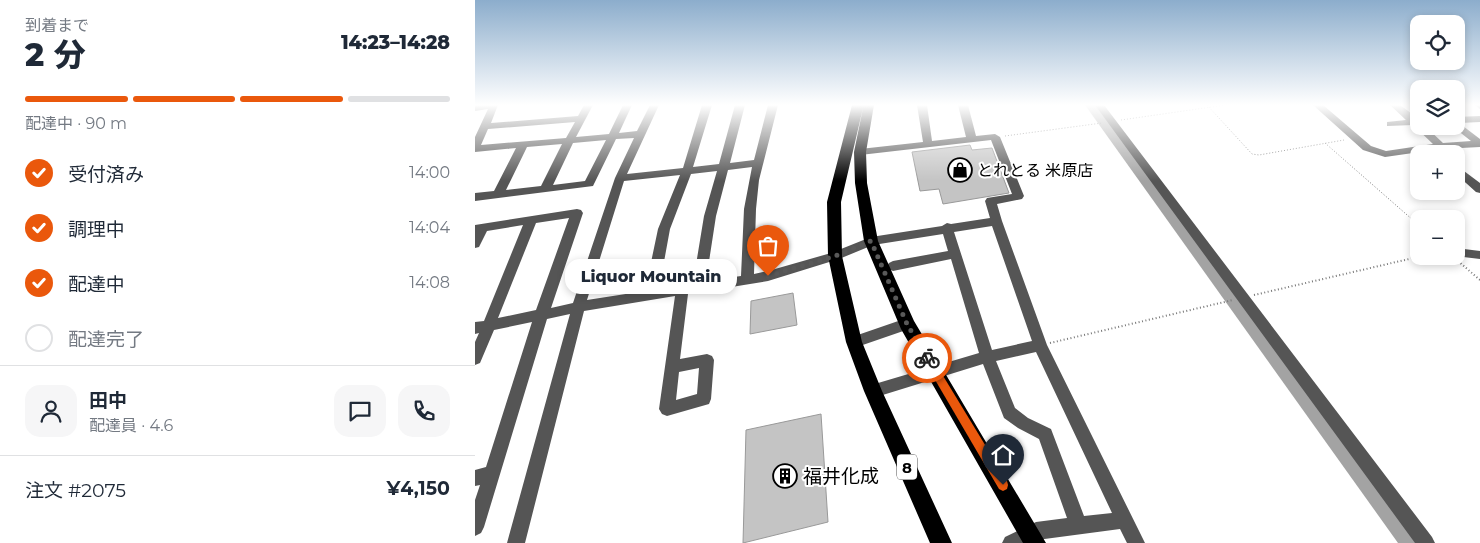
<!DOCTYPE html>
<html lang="ja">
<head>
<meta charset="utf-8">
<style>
	body { margin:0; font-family:Montserrat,"Noto Sans JP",sans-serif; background:#f6f6f7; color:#1f2937; height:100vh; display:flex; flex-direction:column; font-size:19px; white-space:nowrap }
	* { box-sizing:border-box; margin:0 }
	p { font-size:16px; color:#747a83 }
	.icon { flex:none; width:28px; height:28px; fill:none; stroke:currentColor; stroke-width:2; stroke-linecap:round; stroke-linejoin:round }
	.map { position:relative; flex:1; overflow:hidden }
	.side { display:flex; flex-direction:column; background:#fff; width:475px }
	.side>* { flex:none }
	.fabs { position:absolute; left:935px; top:15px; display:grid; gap:10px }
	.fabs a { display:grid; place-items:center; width:55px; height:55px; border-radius:10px; background:#fff; box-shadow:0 2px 8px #0003; font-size:25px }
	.pin { position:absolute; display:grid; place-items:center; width:42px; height:42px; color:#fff; margin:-51px -21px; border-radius:50% 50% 50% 0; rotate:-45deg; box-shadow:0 0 5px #0007 }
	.pin .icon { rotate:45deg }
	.courier { position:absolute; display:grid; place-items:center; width:50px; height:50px; margin:-25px; border:4px solid #ea580c; border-radius:50%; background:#fff; color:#222; box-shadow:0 1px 6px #0007 }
	.bubble { position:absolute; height:35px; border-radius:15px; background:#fff; box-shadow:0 2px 8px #0003; font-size:16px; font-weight:800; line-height:35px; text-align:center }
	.head em { font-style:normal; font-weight:800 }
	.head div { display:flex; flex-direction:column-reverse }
	.head { display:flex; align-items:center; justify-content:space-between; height:85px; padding:0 25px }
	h1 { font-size:32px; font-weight:800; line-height:38px }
	.bar { display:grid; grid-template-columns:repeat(4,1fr); gap:8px 5px; align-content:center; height:60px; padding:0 25px }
	.bar i { height:6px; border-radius:4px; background:#e0e1e3 }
	.bar .selected { background:#ea580c }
	.bar p { grid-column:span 4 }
	.line { display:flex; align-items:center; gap:12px; padding:0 25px; border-top:1px solid #e0e1e3 }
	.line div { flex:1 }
	.round { display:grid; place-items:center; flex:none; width:52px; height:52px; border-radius:15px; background:#f6f6f7 }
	ol { padding:0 25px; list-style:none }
	li { display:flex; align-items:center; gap:15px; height:55px }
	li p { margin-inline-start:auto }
	li .icon { padding:5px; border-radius:50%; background:#ea580c; color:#fff; stroke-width:4 }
	li:last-child { color:#747a83 }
	li i { width:28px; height:28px; border:2px solid #e0e1e3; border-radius:50% }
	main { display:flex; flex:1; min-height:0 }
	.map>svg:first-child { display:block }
</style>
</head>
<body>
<main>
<section class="side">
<div class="head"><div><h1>2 分</h1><p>到着まで</p></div><em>14:23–14:28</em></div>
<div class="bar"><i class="selected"></i><i class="selected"></i><i class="selected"></i><i></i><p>配達中 · 90 m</p></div>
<ol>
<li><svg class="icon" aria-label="check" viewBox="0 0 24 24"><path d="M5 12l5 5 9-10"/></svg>受付済み<p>14:00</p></li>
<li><svg class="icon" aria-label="check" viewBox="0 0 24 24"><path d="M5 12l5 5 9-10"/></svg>調理中<p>14:04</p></li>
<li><svg class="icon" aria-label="check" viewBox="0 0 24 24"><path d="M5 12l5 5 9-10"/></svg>配達中<p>14:08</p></li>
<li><i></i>配達完了</li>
</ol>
<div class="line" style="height:90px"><a class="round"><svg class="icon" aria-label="person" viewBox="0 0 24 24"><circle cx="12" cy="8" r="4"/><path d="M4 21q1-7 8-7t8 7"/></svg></a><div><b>田中</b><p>配達員 · 4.6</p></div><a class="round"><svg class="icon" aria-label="chat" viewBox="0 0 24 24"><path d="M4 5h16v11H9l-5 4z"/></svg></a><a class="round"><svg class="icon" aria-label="phone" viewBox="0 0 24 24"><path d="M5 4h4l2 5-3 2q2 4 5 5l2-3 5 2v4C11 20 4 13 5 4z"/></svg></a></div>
<div class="line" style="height:65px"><div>注文 #2075</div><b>¥4,150</b></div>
</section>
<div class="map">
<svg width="1005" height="543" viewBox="0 0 1005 543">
	<rect width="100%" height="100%" fill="#fff"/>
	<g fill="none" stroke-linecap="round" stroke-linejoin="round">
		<path fill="#a3a3a3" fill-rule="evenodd" d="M610 105H622L945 535 949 543H923Z"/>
	</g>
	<path fill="#c4c4c4" stroke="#999" d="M495 145 497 150 517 148 534 193 468 204 464 189 445 191 437 152Z
		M318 293 322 325 275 334 276 301Z
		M346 414 353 522 268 543 271 430Z"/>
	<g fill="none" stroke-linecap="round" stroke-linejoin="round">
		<path stroke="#777" stroke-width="1" stroke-dasharray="1 2" stroke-linecap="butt" d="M732 105 777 154 784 155 869 140
			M646 120 750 105
			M530 136 627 123
			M850 143 939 221"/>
		<path stroke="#777" stroke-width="2" stroke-dasharray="1 2.5" stroke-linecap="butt" d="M937 220 944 226
			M983 261 1005 280
			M779 295 947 256
			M575 343 758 300"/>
		<path fill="#555" fill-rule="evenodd" d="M0 105H23L16 123 103 116 109 105H118L101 137 134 134 148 105H157L144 133 162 131 175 105H184L152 174 208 168 227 105H237L218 167 244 164 260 105H270L255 163 279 160 293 105H303L284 180 281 209 279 274 293 271 356 253 396 237 467 226 472 223 476 224 515 218 510 201 512 198 537 194 516 140 385 155 380 152 385 149 448 142 442 105H452L457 141 491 137 483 105H493L501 136 520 134 525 137 549 196 547 199 522 204 527 221 572 345 670 543H652L645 529 562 540 555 543H527L530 537 561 522 592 518 564 439 543 428 529 418 508 364 398 398 393 396 391 391 393 386 504 353 476 259 418 271 414 269 412 266 414 263 418 261 473 251 468 234 398 245 364 259 293 281 213 294 205 359 232 354 237 356 239 360 236 399 234 404 192 416 187 414 184 409 200 296 109 311 50 543H32L95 314 72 319 9 527 6 533 0 536V500L5 485 0 486V470L11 467 57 322 19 330 5 363 0 365V342L4 333 0 334V322L9 321 48 225 12 231 4 247 0 248V225L102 209 106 210 108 213 76 308 98 303 140 178 159 138 141 139 118 186 0 201V193L19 191 41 148 0 152V137L13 109 0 111ZM100 122 91 138 6 145 13 129ZM131 140 110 181 78 185 98 143ZM87 144 66 186 31 190 52 147ZM277 167 269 209 266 276 231 281 241 216 253 170ZM242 171 229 216 218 283 184 289 195 229 216 174ZM205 175 183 229 170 291 112 300 149 181ZM94 218 61 310 23 318 61 223ZM517 226 557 341 517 350 479 232ZM561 352 637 513 609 516 576 429 553 418 540 408 521 361ZM224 368 222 394 201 400 204 372Z
			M620 105H629L957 537 960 543H940Z
			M838 105H848L896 146 911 151 958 144 938 125 912 126V122L931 120 915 105H925L944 119V126H950L968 143 996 141 977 126H981V117L1005 116V122L984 123 1005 139V147L966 149 910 157 888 150Z
			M1000 105H1005V109Z
			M981 165 1005 183V193L1001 192 981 174Z
			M981 248 1005 251V259L980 256Z
			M432 318 437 320 439 324 437 328 379 348 374 346 372 342 374 338Z"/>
		<path fill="#000" fill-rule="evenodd" d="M377 105H399L391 152 392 183 403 241 439 321 571 543H548L426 329 389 241 380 183 379 152 388 108 366 202 367 256 387 342 407 391 477 543H455L389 391 371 342 353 256 352 202Z"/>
	</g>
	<linearGradient id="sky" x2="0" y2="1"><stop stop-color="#8cadcc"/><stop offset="0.58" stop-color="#fff"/><stop offset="1" stop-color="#fff" stop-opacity="0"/></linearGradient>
	<rect width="1005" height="181" fill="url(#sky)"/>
	<path fill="#ea580c" d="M452 354 456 356 532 481 533 485 532 489 528 491 524 489 449 361V356Z"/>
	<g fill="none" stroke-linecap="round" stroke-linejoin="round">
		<path stroke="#595959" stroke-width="5" stroke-dasharray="0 9" d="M293 276 360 256 396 241 432 324 452 358"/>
	</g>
	<defs>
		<g id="shop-ring" transform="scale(1.25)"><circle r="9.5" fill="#fff" stroke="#000" stroke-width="1.5"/><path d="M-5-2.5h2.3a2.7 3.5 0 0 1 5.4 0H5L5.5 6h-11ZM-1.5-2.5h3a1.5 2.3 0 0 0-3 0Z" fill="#000"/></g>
		<g id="building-ring" transform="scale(1.25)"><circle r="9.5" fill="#fff" stroke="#000" stroke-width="1.5"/><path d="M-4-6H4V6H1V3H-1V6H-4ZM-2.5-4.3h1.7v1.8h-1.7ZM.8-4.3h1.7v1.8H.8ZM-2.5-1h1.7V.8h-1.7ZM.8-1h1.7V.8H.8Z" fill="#000"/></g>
	</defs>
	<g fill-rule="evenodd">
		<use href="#shop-ring" x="485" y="170"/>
		<use href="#building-ring" x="310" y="476"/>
	</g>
	<g text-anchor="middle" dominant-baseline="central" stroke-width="4" stroke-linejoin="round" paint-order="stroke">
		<rect fill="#fff" stroke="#4c4c4c" stroke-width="1" x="422" y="454.5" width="20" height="25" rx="4"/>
		<g font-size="15" font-weight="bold" fill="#000">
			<text x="432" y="467">8</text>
		</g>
		<g font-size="16" fill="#000" stroke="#fff" text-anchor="start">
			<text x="502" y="170">とれとる 米原店</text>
		</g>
		<g font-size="19" fill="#000" stroke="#fff" text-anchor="start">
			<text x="328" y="476">福井化成</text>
		</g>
	</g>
</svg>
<div class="fabs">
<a><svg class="icon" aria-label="locate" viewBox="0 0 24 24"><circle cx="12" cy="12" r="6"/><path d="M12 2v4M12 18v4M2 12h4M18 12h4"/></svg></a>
<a><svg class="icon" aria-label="layers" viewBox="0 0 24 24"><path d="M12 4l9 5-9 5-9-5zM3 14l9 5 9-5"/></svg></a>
<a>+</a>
<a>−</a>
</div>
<div class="pin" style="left:293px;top:276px;background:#ea580c"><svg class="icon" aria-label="bag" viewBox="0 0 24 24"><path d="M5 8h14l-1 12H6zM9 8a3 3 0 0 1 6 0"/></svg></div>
<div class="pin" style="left:528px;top:485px;background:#1f2937"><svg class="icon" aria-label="home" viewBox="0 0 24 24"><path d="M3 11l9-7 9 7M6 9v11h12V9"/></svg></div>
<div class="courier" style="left:452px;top:358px"><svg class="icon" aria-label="bike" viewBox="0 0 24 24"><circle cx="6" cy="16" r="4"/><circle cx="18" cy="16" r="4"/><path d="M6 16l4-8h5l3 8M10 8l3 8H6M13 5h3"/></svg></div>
<div class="bubble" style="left:90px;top:259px;width:172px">Liquor Mountain</div>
</div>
</main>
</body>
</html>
